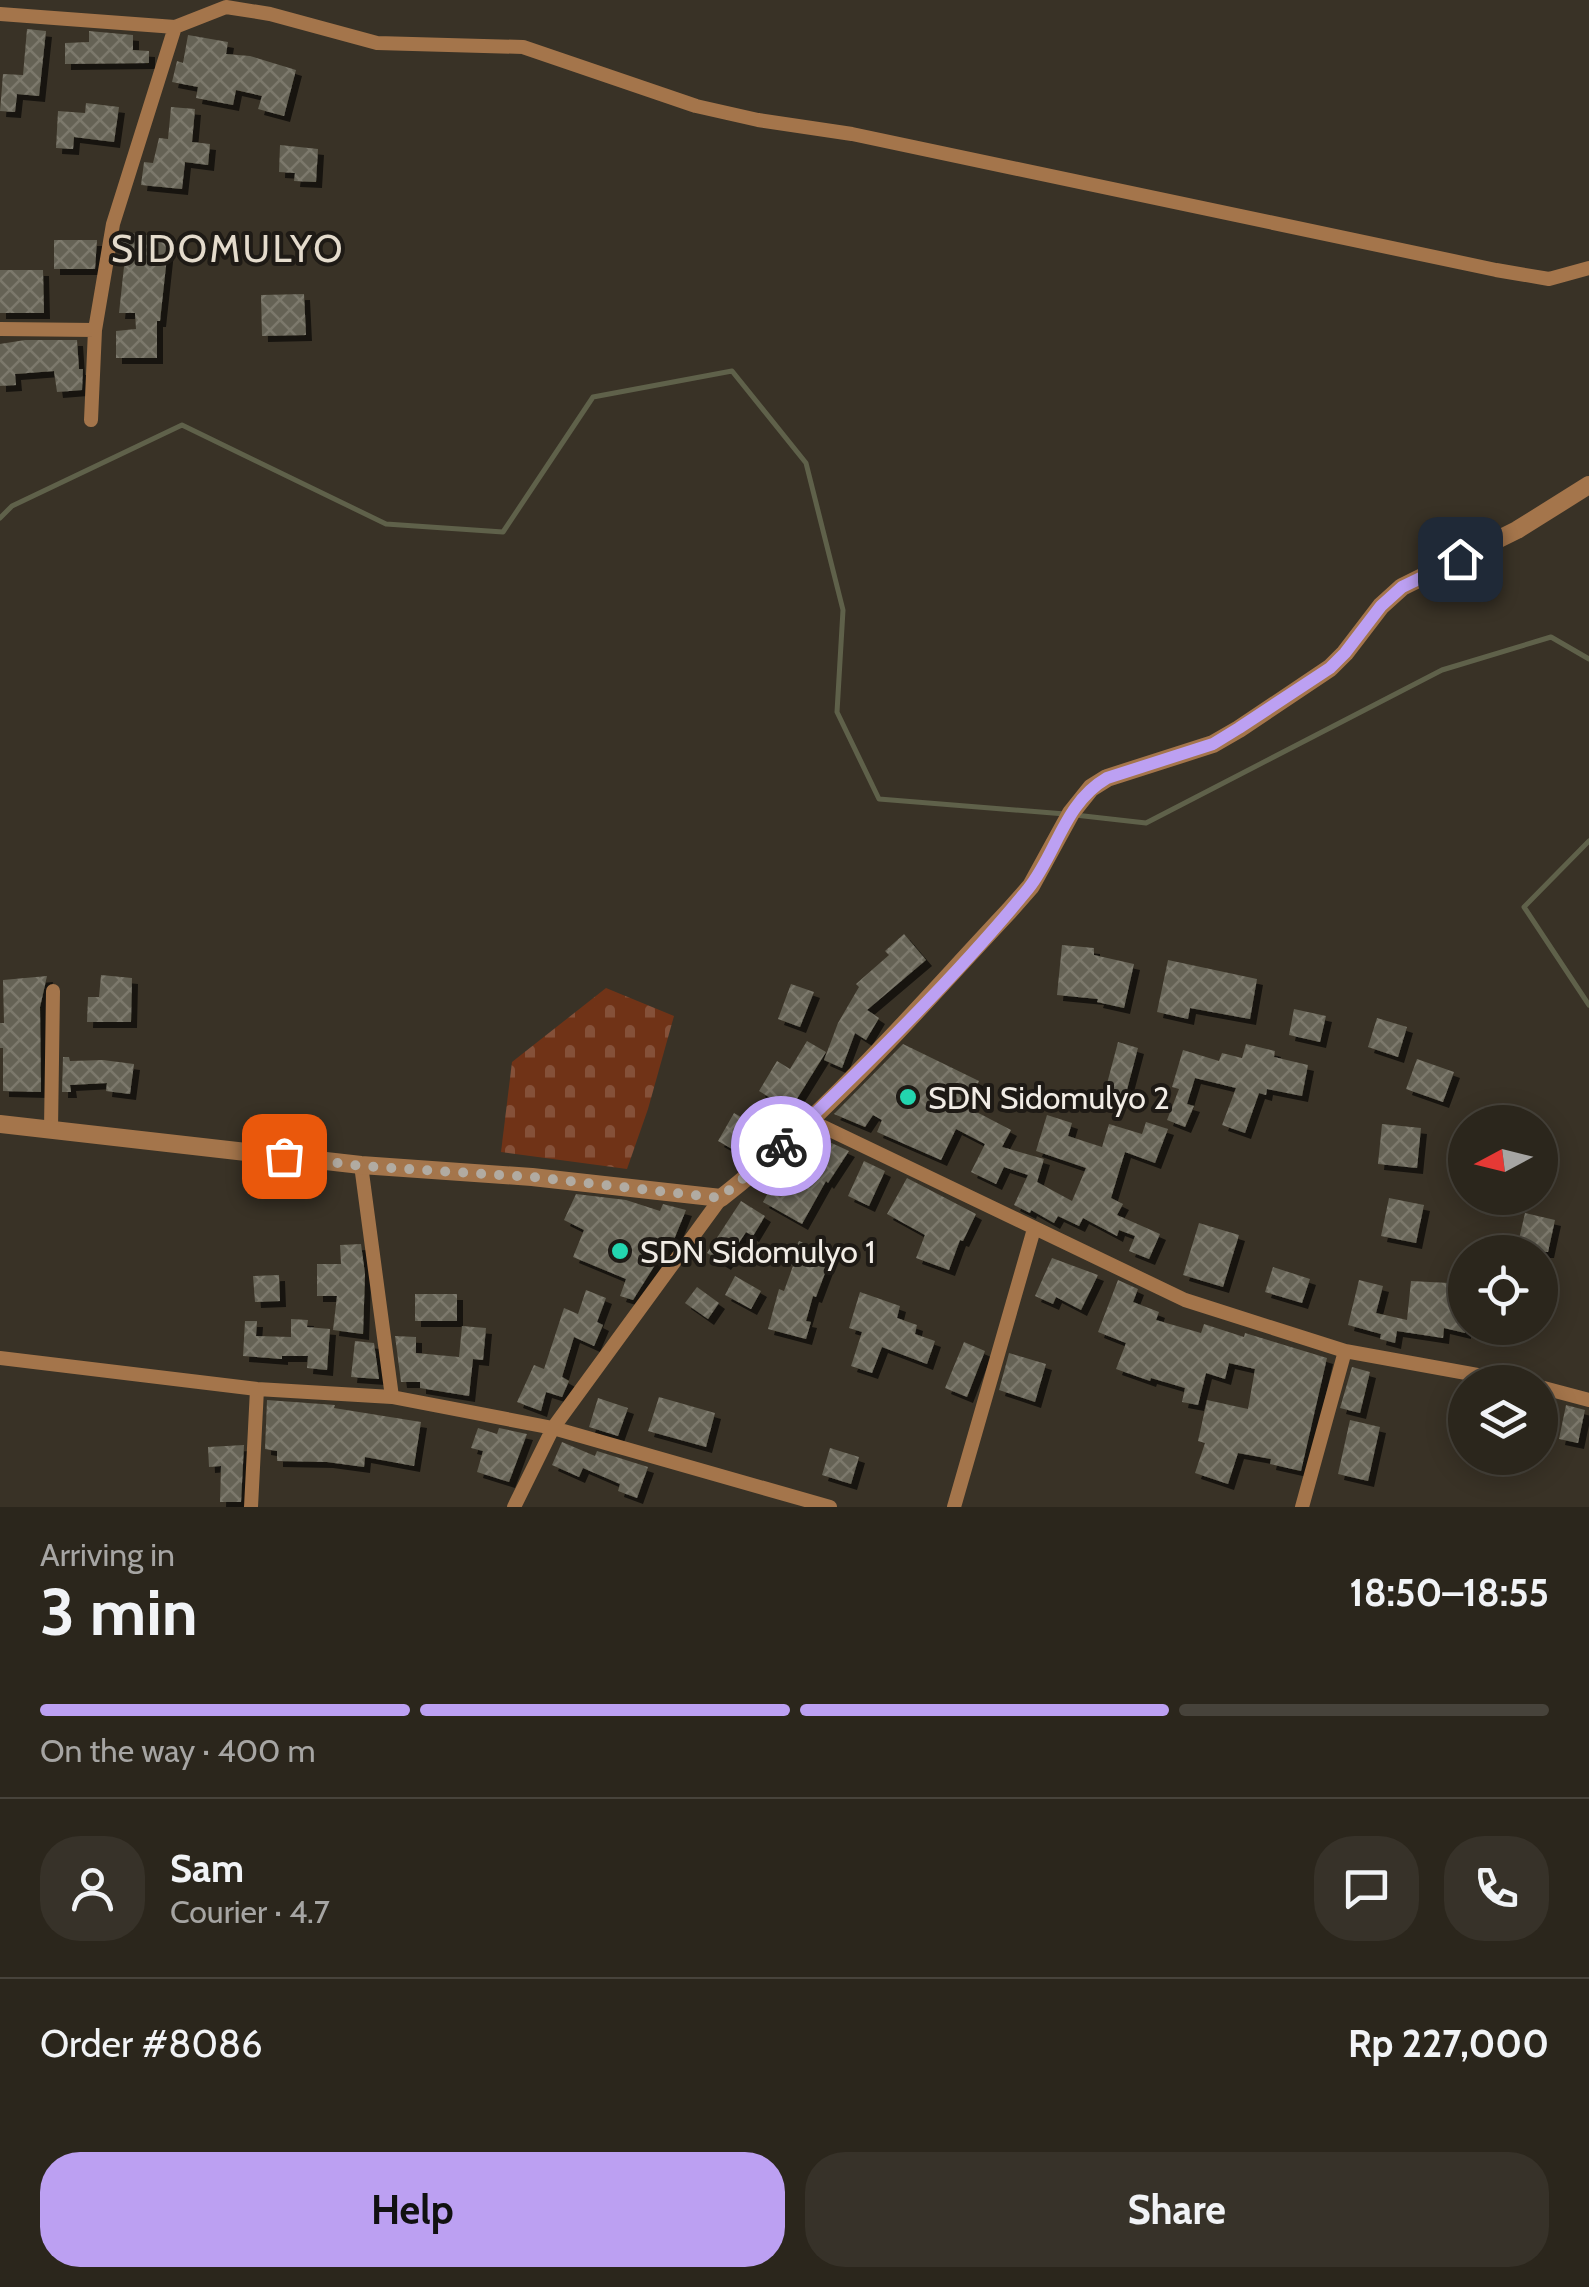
<!DOCTYPE html>
<html lang="en">
<head>
<meta charset="utf-8">
<style>
	body { margin:0; font-family:Cabin,sans-serif; background:#373229; color:#f1f3f6; height:100vh; display:flex; flex-direction:column; font-size:38px; white-space:nowrap }
	* { box-sizing:border-box; margin:0 }
	p { font-size:32px; color:#a6a5a3 }
	.icon { flex:none; width:55px; height:55px; fill:none; stroke:currentColor; stroke-width:2; stroke-linecap:round; stroke-linejoin:round }
	.map { position:relative; height:1507px; overflow:hidden }
	.details { display:flex; flex-direction:column; background:#2b261c; flex:1 }
	.details>* { flex:none }
	.needle { width:65px; rotate:263deg }
	.tools { position:absolute; left:1448px; top:1105px; display:grid; gap:20px }
	.tools a { display:grid; place-items:center; width:110px; height:110px; border-radius:50%; background:#2b261c; box-shadow:0 5px 25px #0003,0 0 0 2px #47433b; font-size:50px }
	.pin { position:absolute; display:grid; place-items:center; width:85px; height:85px; color:#fff; margin:-42px; border-radius:20px; box-shadow:0 5px 15px #0006 }
	.courier { position:absolute; display:grid; place-items:center; width:100px; height:100px; margin:-50px; border:8px solid #bca0f2; border-radius:50%; background:#fff; color:#222; box-shadow:0 2px 12px #0007 }
	.summary em { font-style:normal; font-weight:700 }
	.summary div { display:flex; flex-direction:column-reverse }
	.summary { display:flex; align-items:center; justify-content:space-between; height:170px; padding:0 40px }
	h1 { font-size:65px; font-weight:700; line-height:75px }
	.bar { display:grid; grid-template-columns:repeat(4,1fr); gap:15px 10px; align-content:center; height:120px; padding:0 40px }
	.bar i { height:12px; border-radius:8px; background:#47433b }
	.bar .active { background:#bca0f2 }
	.bar p { grid-column:span 4 }
	.line { display:flex; align-items:center; gap:25px; padding:0 40px; border-top:2px solid #47433b }
	.line div { flex:1 }
	.round { display:grid; place-items:center; flex:none; width:105px; height:105px; border-radius:40px; background:#373229 }
	.action { display:flex; gap:20px; margin-top:auto; padding:20px 40px }
	.action a { flex:1; height:115px; border-radius:40px; background:#bca0f2; color:#111; font-size:40px; font-weight:700; line-height:115px; text-align:center }
	.action a+a { background:#373229; color:#f1f3f6 }
	.map>svg:first-child { display:block }
</style>
</head>
<body>
<div class="map">
<svg width="1589" height="1507" viewBox="0 0 1589 1507">
	<defs>
		<pattern id="cemetery-stones" width="16" height="16" patternUnits="userSpaceOnUse" patternTransform="scale(2.5)"><rect width="16" height="16" fill="#703317"/><path d="M2 7V4a2 2 0 0 1 4 0v3zM10 15v-3a2 2 0 0 1 4 0v3z" fill="#855139"/></pattern>
		<pattern id="building-cross-hatch" width="8" height="8" patternUnits="userSpaceOnUse" patternTransform="scale(2.5)"><rect width="8" height="8" fill="#656254"/><path d="M0 0l8 8M0 8l8-8" fill="none" stroke="#7c796c"/></pattern>
		<filter id="shadow"><feDropShadow dx="6" dy="6" stdDeviation="0" flood-color="#0009"/></filter>
	</defs>
	<rect width="100%" height="100%" fill="#393226"/>
	<path fill="url(#cemetery-stones)" d="M606 988 674 1016 648 1109 627 1169 501 1152 512 1062Z"/>
	<g fill="none" stroke-linecap="round" stroke-linejoin="round">
		<path stroke="#5f614a" stroke-width="5" d="M0 518 12 506 182 425 386 524 503 532 593 397 732 371 806 463 843 610 837 712 879 799 1065 814
			M1075 815 1146 823 1442 670 1551 637 1589 659
			M1589 841 1524 907 1589 1005"/>
	</g>
	<path fill="url(#building-cross-hatch)" filter="url(#shadow)" d="M27 29 46 31 39 96 17 94 15 112 0 111 3 74 23 75Z
		M89 31 133 35V50L149 51V63L65 64V43L89 42Z
		M188 35 228 42 226 54 250 56 296 70 284 116 258 109 262 96 236 90 233 105 196 98 198 87 172 82 177 61 183 63Z
		M86 103 119 107 114 142 74 137 73 149 56 148 58 111 85 113Z
		M171 107 195 109 192 142 210 144 208 165 185 162 182 189 141 185 144 162 153 163 159 138 168 139Z
		M280 145 318 149 316 182 294 181 295 173 279 172Z
		M122 232 169 238 160 321H157V358H116V331L136 329 135 313H119L126 248 120 247Z
		M54 240H97L95 269H54Z
		M0 270H43L44 313H0Z
		M304 294 306 335 262 336 261 295Z
		M25 340H77L79 369H83L82 390 57 392 54 371 15 374 16 385 0 386V344Z
		M904 934 926 960 867 1010 879 1018 866 1040 855 1033 842 1068 824 1060 838 1023 859 987 856 984 889 955 885 951Z
		M1062 945 1094 948V955L1134 964 1124 1008 1097 1002 1098 999 1057 995Z
		M1168 960 1257 979 1250 1019 1190 1008 1188 1019 1157 1012Z
		M101 975 132 978 131 1022H87L88 997H99Z
		M47 976 40 1007 41 1092 3 1091V1048H0V1023H4L3 980Z
		M791 984 814 992 800 1027 778 1019Z
		M1294 1009 1326 1016 1320 1042 1289 1035Z
		M1377 1018 1407 1027 1398 1057 1368 1047Z
		M807 1041 826 1052 790 1110 759 1091 777 1061 790 1069Z
		M1118 1042 1138 1048 1124 1101 1104 1095Z
		M903 1044 979 1081 967 1107 1011 1130 1002 1147 1044 1159 1037 1182 1072 1201 1086 1168 1036 1151 1047 1115 1072 1123 1068 1136 1102 1147 1109 1124 1142 1134 1146 1122 1168 1129 1155 1163 1125 1152 1111 1198 1123 1204 1117 1215 1160 1234 1149 1259 1129 1251 1135 1236 1119 1230 1117 1236 1083 1218 1079 1226 1058 1216 1054 1223 1031 1210 1030 1213 1014 1205 1028 1175 1004 1167 996 1184 971 1172 985 1144 956 1129 941 1160 877 1132 882 1120 873 1115 865 1127 834 1114Z
		M1246 1044 1275 1051 1274 1057 1308 1065 1302 1096 1267 1089 1266 1095 1259 1093 1245 1133 1222 1125 1236 1088 1195 1078 1187 1104 1194 1106 1185 1127 1167 1120 1179 1089 1172 1087 1183 1050 1219 1061 1222 1053 1242 1058Z
		M63 1057H69L70 1061 103 1060 134 1064 130 1094 106 1091 107 1083 70 1085 71 1092H62Z
		M1417 1059 1454 1072 1443 1102 1406 1089Z
		M734 1113 757 1126 741 1154 718 1141Z
		M1382 1124 1421 1128 1417 1168 1378 1164Z
		M825 1140 849 1151 828 1183 826 1181 802 1224 763 1202 776 1178 803 1146 817 1155Z
		M864 1161 885 1171 869 1206 848 1196Z
		M907 1178 976 1214 963 1241 960 1240 949 1270 916 1258 925 1235 887 1214Z
		M576 1194 626 1200 660 1211 663 1204 686 1210 673 1242 670 1241 633 1300 620 1296 626 1279 573 1257 584 1230 564 1220Z
		M1389 1198 1424 1205 1416 1243 1381 1236Z
		M741 1201 765 1216 753 1236 746 1232 725 1264 707 1253Z
		M1525 1213 1555 1220 1548 1252H1516Z
		M1199 1223 1239 1235 1223 1287 1183 1275Z
		M799 1241 831 1257 816 1297 813 1296 806 1321 811 1322 806 1339 768 1329 779 1289 784 1291 793 1266 789 1264Z
		M361 1244 365 1274 363 1334 333 1330 337 1296H317V1264H341L340 1245Z
		M1052 1258 1098 1275 1081 1310 1056 1297 1053 1304 1035 1296Z
		M1273 1267 1310 1279 1302 1303 1265 1292Z
		M279 1275 280 1301 255 1302 253 1276Z
		M735 1276 761 1291 751 1309 725 1295Z
		M1118 1280 1138 1289 1133 1302 1159 1312 1156 1320 1201 1333 1204 1324 1244 1337 1245 1333 1327 1358 1301 1471 1270 1464 1271 1459 1238 1453 1228 1484 1195 1473 1205 1443 1198 1441 1207 1400 1248 1409 1255 1369 1229 1363 1225 1379 1206 1373 1198 1405 1182 1402 1185 1388 1151 1378 1150 1381 1116 1369 1126 1343 1098 1332Z
		M1359 1280 1383 1286 1376 1313 1407 1320 1411 1281 1449 1283 1448 1295 1465 1299V1333L1444 1328 1443 1338 1397 1331 1395 1343 1380 1339 1381 1334 1348 1325Z
		M697 1287 719 1303 708 1319 685 1303Z
		M586 1290 606 1298 597 1322 603 1325 594 1346 574 1337 562 1377 569 1381 562 1397 546 1392 541 1411 517 1402 534 1365 544 1369 564 1308 578 1314Z
		M860 1292 900 1306 897 1318 917 1325 915 1334 935 1341 927 1364 882 1347 872 1373 851 1366 862 1332 849 1328Z
		M415 1294H457V1321H415Z
		M291 1319 308 1320 307 1327 330 1329 327 1370 307 1368 308 1356H282V1359L243 1356 245 1321H257L256 1336 291 1337Z
		M462 1326 486 1328 483 1360 473 1359 469 1396 420 1388V1382H401L395 1336 416 1337V1353L459 1357Z
		M355 1341 374 1343 379 1379 351 1377Z
		M964 1342 985 1351 967 1397 945 1388Z
		M1009 1353 1046 1364 1035 1402 999 1390Z
		M1352 1367 1370 1372 1360 1413 1340 1408Z
		M659 1397 715 1413 706 1447 648 1431Z
		M598 1398 628 1408 618 1436 589 1427Z
		M267 1400 335 1405 334 1408 421 1422 414 1466 365 1457 364 1467 327 1462 277 1461V1451L265 1449Z
		M1566 1405 1585 1410 1578 1443 1559 1439Z
		M1350 1420 1380 1427 1368 1481 1338 1474Z
		M478 1428 497 1434 499 1428 527 1434 509 1482 477 1472 483 1451 471 1448Z
		M562 1442 595 1456 597 1451 648 1467 637 1498 618 1491 620 1484 583 1468 579 1477 552 1465Z
		M244 1445 241 1502H220L221 1466 209 1467 208 1447Z
		M830 1448 859 1457 851 1484 822 1475Z"/>
	<g fill="none" stroke-linecap="round" stroke-linejoin="round">
		<path stroke="#a4754b" stroke-width="14" d="M0 14 175 27 226 7 270 14 377 43 523 47 696 106 758 120 852 134 1496 270 1549 279 1589 268
			M0 329 95 330
			M91 420 95 330 113 224 175 27
			M809 1120 1185 1300 1345 1351 1516 1382
			M51 1129 53 991
			M361 1165 392 1397
			M0 1358 257 1389 392 1397 553 1428 830 1507
			M1540 1387 1589 1400
			M251 1507 257 1389
			M514 1507 553 1428 721 1198
			M954 1507 1034 1229
			M1302 1507 1345 1351"/>
		<path stroke="#a4754b" stroke-width="18" d="M0 1124 361 1165 532 1177 721 1198C827 1115 917 1009 1009 911L1031 886 1071 813 1091 788 1107 778 1213 744 1239 729 1330 668 1345 653 1381 606 1402 587 1517 530 1589 485"/>
	</g>
	<g fill="none" stroke-linecap="round" stroke-linejoin="round">
		<path stroke="#b1aba2" stroke-width="10" stroke-dasharray="0 18" d="M284 1156 361 1166 532 1177 720 1198 781 1146"/>
		<path stroke="#bca0f2" stroke-width="12" d="M781 1146C864 1067 956 977 1028 889 1057 853 1064 803 1107 778L1213 744 1239 728 1330 668 1345 653 1381 606 1402 587 1460 559"/>
	</g>
	<g fill="#23d5af" stroke="#1e1a15" stroke-width="4">
		<circle cx="908" cy="1097" r="10"/>
		<circle cx="620" cy="1251" r="10"/>
	</g>
	<g text-anchor="middle" dominant-baseline="central" stroke-width="8" stroke-linejoin="round" paint-order="stroke">
		<g font-size="32" fill="#f1ece5" stroke="#1e1a15" text-anchor="start">
			<text x="928" y="1097">SDN Sidomulyo 2</text>
			<text x="640" y="1251">SDN Sidomulyo 1</text>
		</g>
		<g font-size="38" letter-spacing="2.5" fill="#e4dbcc" stroke="#1e1a15">
			<text x="228" y="248">SIDOMULYO</text>
		</g>
	</g>
</svg>
<div class="tools">
<a><svg class="needle" viewBox="-14 -14 28 28"><path d="M0-13l5 13h-10z" fill="#e53935"/><path d="M0 13l5-13h-10z" fill="#a6a5a3"/></svg></a>
<a><svg class="icon" aria-label="locate" viewBox="0 0 24 24"><circle cx="12" cy="12" r="6"/><path d="M12 2v4M12 18v4M2 12h4M18 12h4"/></svg></a>
<a><svg class="icon" aria-label="layers" viewBox="0 0 24 24"><path d="M12 4l9 5-9 5-9-5zM3 14l9 5 9-5"/></svg></a>
</div>
<div class="pin" style="left:284px;top:1156px;background:#ea580c"><svg class="icon" aria-label="bag" viewBox="0 0 24 24"><path d="M5 8h14l-1 12H6zM9 8a3 3 0 0 1 6 0"/></svg></div>
<div class="pin" style="left:1460px;top:559px;background:#1f2937"><svg class="icon" aria-label="home" viewBox="0 0 24 24"><path d="M3 11l9-7 9 7M6 9v11h12V9"/></svg></div>
<div class="courier" style="left:781px;top:1146px"><svg class="icon" aria-label="bike" viewBox="0 0 24 24"><circle cx="6" cy="16" r="4"/><circle cx="18" cy="16" r="4"/><path d="M6 16l4-8h5l3 8M10 8l3 8H6M13 5h3"/></svg></div>
</div>
<section class="details">
<div class="summary"><div><h1>3 min</h1><p>Arriving in</p></div><em>18:50–18:55</em></div>
<div class="bar"><i class="active"></i><i class="active"></i><i class="active"></i><i></i><p>On the way · 400 m</p></div>
<div class="line" style="height:180px"><a class="round"><svg class="icon" aria-label="person" viewBox="0 0 24 24"><circle cx="12" cy="8" r="4"/><path d="M4 21q1-7 8-7t8 7"/></svg></a><div><b>Sam</b><p>Courier · 4.7</p></div><a class="round"><svg class="icon" aria-label="chat" viewBox="0 0 24 24"><path d="M4 5h16v11H9l-5 4z"/></svg></a><a class="round"><svg class="icon" aria-label="phone" viewBox="0 0 24 24"><path d="M5 4h4l2 5-3 2q2 4 5 5l2-3 5 2v4C11 20 4 13 5 4z"/></svg></a></div>
<div class="line" style="height:130px"><div>Order #8086</div><b>Rp 227,000</b></div>
<div class="action"><a>Help</a><a>Share</a></div>
</section>
</body>
</html>
